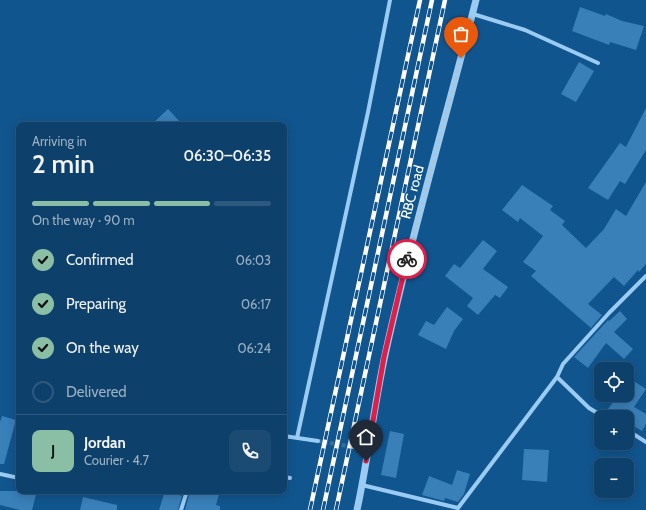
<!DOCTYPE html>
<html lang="en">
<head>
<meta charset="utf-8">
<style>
	body { margin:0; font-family:Cabin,sans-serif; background:#1b4b72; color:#f1f3f6; height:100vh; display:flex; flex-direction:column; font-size:15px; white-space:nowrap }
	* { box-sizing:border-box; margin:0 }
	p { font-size:13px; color:#9aafc1 }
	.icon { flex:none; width:22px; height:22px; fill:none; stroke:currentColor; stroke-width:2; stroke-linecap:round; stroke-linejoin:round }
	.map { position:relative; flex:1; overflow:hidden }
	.details { position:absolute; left:16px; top:122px; width:271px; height:372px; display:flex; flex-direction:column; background:#0d406a; border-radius:8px; box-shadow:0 2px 10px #0003,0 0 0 1px #2d597e }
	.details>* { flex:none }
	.fabs { position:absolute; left:594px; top:362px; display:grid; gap:8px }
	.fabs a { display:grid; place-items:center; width:40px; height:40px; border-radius:8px; background:#0d406a; box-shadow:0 2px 10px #0003,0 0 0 1px #2d597e; font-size:20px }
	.pin { position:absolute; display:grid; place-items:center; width:34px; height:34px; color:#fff; margin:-41px -17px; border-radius:50% 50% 50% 0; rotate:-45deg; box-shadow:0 0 4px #0007 }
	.pin .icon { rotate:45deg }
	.courier { position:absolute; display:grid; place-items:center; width:40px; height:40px; margin:-20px; border:3px solid #e11d48; border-radius:50%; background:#fff; color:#222; box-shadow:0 1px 5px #0007 }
	.head em { font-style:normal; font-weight:600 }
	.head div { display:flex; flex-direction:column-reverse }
	.head { display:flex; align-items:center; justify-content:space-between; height:68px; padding:0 16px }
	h1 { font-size:26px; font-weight:600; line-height:30px }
	.bar { display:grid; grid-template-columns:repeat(4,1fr); gap:6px 4px; align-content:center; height:48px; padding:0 16px }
	.bar i { height:5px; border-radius:3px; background:#2d597e }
	.bar .active { background:#8abfa5 }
	.bar p { grid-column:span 4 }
	.line { display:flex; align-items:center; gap:10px; padding:0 16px; border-top:1px solid #2d597e }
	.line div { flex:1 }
	.round { display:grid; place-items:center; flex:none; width:42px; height:42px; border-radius:8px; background:#1b4b72 }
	ol { padding:0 16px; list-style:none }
	li { display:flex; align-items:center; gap:12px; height:44px }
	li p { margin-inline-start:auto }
	li .icon { padding:4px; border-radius:50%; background:#8abfa5; color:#111; stroke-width:4 }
	li:last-child { color:#9aafc1 }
	li i { width:22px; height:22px; border:2px solid #2d597e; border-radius:50% }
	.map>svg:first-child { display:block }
</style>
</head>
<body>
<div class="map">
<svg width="646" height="510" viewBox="0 0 646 510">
	<rect width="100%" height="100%" fill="#11558e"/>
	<path fill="#397fb8" d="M580 7 605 16 606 14 622 21 644 26 636 50 610 42 609 45 572 31Z
		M579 62 594 71 576 102 561 94Z
		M646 108V150L625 184 620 181 608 200 588 188 620 143 626 147Z
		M168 109 183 125H151Z
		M646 182V264L639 272 638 270 624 286 614 277 588 304 602 315 591 328 531 276 536 271 523 262 543 236 520 218 518 222 502 210 522 185 553 206 550 210 565 221 562 225 586 248 604 229 616 209 626 216Z
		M483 240 497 251 483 269 508 287 500 298 495 295 478 315 467 306 473 298 445 276 454 264 460 268Z
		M447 307 463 319 454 331 446 349 418 335 426 321 434 325Z
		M620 311 627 319 614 332 633 349 624 359 606 343 588 368 574 357 608 320 609 321Z
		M632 380 646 389 634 407 646 414V424L642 431 627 422V417H619L608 409 618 395H627V388Z
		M2 416 16 420 4 464H0V422Z
		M390 431 404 434 396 478 381 475Z
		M524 449 549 450 547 482 522 480Z
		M457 470 470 474 464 494 458 502 445 498 444 501 422 495 429 476 452 485Z
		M0 491H37L32 510H20L0 505Z
		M165 491 182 496 178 510H159Z
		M190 491H220L216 505 220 506V510H185Z
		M83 497 117 505V510H80Z"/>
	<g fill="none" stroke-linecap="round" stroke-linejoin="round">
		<path stroke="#356e9f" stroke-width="4" stroke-dasharray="4 2" stroke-linecap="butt" d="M318 441 353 447"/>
		<path stroke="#9acbf2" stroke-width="4" d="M473 14 525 30 598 63
			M604 417 589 408 557 377 563 364 609 313 646 276
			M627 430 646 442
			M284 436 318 441
			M297 438 368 112 390 0
			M353 447 368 450
			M0 474 19 478
			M284 477 290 478
			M362 485 458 508 557 377
			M181 510 187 491"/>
		<path stroke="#9acbf2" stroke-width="7" d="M357 510C368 459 374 406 385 355 411 236 446 118 476 0"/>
		<g stroke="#fff" stroke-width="4.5">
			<path id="rail" d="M310 510 420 0
				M323 510 432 0
				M336 510 445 0"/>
		</g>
		<use href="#rail" stroke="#11558e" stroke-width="3" stroke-dasharray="9" stroke-linecap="butt"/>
	</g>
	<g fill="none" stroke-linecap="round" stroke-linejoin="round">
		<path stroke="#acc4d7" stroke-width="4" stroke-dasharray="0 7.2" d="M407 259 461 58"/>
		<path stroke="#e11d48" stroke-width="5" d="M366 461 384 357 407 259"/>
	</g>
	<g text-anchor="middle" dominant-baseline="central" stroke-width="3" stroke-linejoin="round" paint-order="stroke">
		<g font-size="14" fill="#fff" stroke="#11558e">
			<text transform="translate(412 192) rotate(-75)">RBC road</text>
		</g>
	</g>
</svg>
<div class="fabs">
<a><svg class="icon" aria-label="locate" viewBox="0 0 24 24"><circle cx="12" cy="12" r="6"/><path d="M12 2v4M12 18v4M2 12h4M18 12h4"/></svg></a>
<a>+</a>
<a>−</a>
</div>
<div class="pin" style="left:461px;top:58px;background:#ea580c"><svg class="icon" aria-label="bag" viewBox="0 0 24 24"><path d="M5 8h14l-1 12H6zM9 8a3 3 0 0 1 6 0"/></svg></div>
<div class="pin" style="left:366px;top:461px;background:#1f2937"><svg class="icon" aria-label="home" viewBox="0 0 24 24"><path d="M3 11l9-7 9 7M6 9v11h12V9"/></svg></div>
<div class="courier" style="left:407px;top:259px"><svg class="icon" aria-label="bike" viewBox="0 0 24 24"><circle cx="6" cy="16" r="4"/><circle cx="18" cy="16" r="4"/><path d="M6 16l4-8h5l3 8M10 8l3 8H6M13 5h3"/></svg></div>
<section class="details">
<div class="head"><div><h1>2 min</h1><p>Arriving in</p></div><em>06:30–06:35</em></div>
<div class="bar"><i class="active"></i><i class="active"></i><i class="active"></i><i></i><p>On the way · 90 m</p></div>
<ol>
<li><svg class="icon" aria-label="check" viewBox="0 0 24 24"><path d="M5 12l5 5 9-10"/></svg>Confirmed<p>06:03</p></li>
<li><svg class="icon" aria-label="check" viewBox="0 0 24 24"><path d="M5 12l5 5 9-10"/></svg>Preparing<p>06:17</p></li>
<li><svg class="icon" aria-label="check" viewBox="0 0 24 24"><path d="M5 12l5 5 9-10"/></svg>On the way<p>06:24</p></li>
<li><i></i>Delivered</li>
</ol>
<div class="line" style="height:72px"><b class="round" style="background:#8abfa5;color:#111">J</b><div><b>Jordan</b><p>Courier · 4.7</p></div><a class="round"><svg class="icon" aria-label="phone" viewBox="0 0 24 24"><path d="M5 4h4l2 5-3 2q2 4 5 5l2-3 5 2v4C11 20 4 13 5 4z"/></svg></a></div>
</section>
</div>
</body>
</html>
